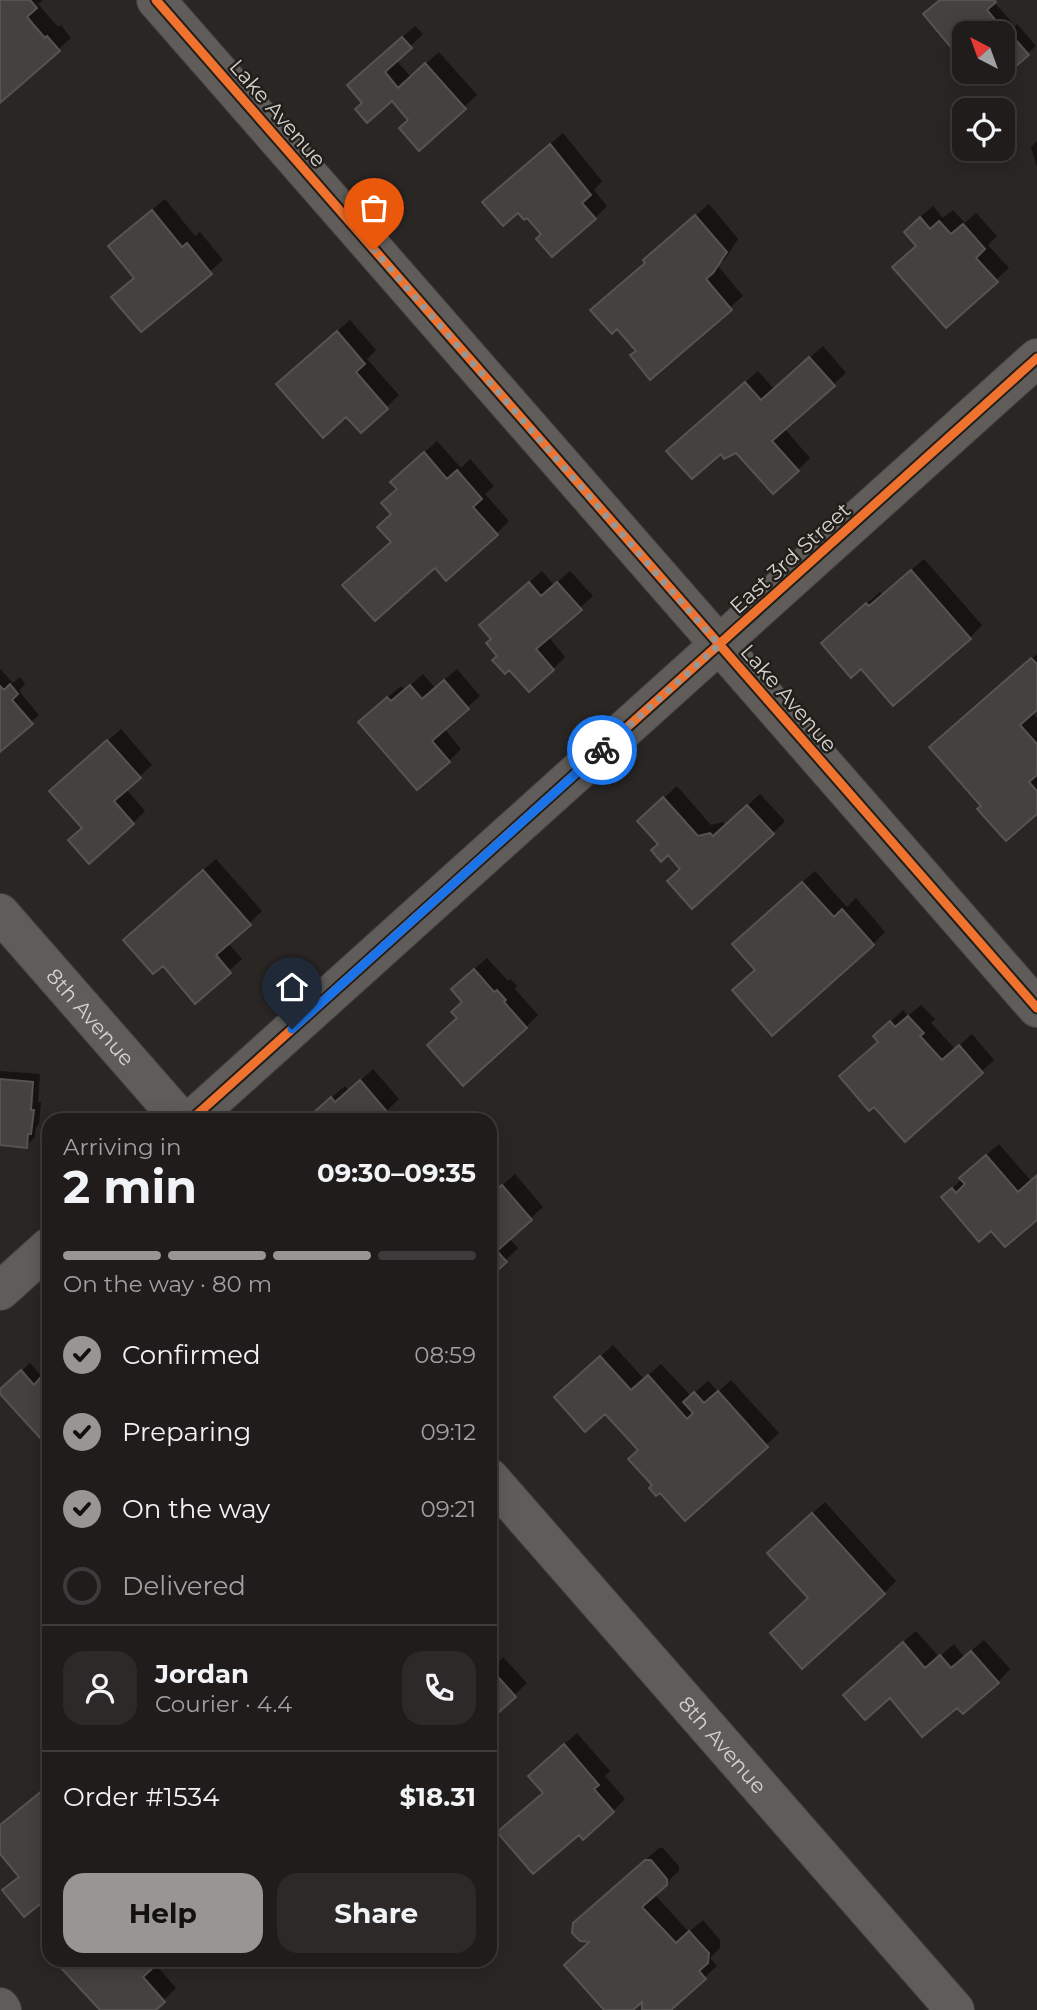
<!DOCTYPE html>
<html lang="en">
<head>
<meta charset="utf-8">
<style>
	body { margin:0; font-family:Montserrat,sans-serif; background:#2c2928; color:#f1f3f6; height:100vh; display:flex; flex-direction:column; font-size:26px; white-space:nowrap }
	* { box-sizing:border-box; margin:0 }
	p { font-size:23px; color:#a1a1a3 }
	.icon { flex:none; width:38px; height:38px; fill:none; stroke:currentColor; stroke-width:2; stroke-linecap:round; stroke-linejoin:round }
	.map { position:relative; flex:1; overflow:hidden }
	.drawer { position:absolute; left:42px; top:1113px; width:455px; height:854px; display:flex; flex-direction:column; background:#1f1c1b; border-radius:21px; box-shadow:0 4px 18px #0003,0 0 0 2px #3c3a3a }
	.drawer>* { flex:none }
	.needle { width:46px; rotate:319deg }
	.fabs { position:absolute; left:952px; top:21px; display:grid; gap:14px }
	.fabs a { display:grid; place-items:center; width:63px; height:63px; border-radius:14px; background:#1f1c1b; box-shadow:0 4px 18px #0003,0 0 0 2px #3c3a3a; font-size:35px }
	.pin { position:absolute; display:grid; place-items:center; width:60px; height:60px; color:#fff; margin:-72px -30px; border-radius:50% 50% 50% 0; rotate:-45deg; box-shadow:0 0 7px #0007 }
	.pin .icon { rotate:45deg }
	.courier { position:absolute; display:grid; place-items:center; width:70px; height:70px; margin:-35px; border:5px solid #1a73e8; border-radius:50%; background:#fff; color:#222; box-shadow:0 2px 9px #0007 }
	.summary em { font-style:normal; font-weight:700 }
	.summary div { display:flex; flex-direction:column-reverse }
	.summary { display:flex; align-items:center; justify-content:space-between; height:119px; padding:0 21px }
	h1 { font-size:46px; font-weight:700; line-height:52px }
	.bar { display:grid; grid-template-columns:repeat(4,1fr); gap:10px 7px; align-content:center; height:84px; padding:0 21px }
	.bar i { height:9px; border-radius:5px; background:#3c3a3a }
	.bar .active { background:#989592 }
	.bar p { grid-column:span 4 }
	.line { display:flex; align-items:center; gap:18px; padding:0 21px; border-top:2px solid #3c3a3a }
	.line div { flex:1 }
	.round { display:grid; place-items:center; flex:none; width:74px; height:74px; border-radius:21px; background:#2c2928 }
	ol { padding:0 21px; list-style:none }
	li { display:flex; align-items:center; gap:21px; height:77px }
	li p { margin-inline-start:auto }
	li .icon { padding:7px; border-radius:50%; background:#989592; color:#111; stroke-width:4 }
	li:last-child { color:#a1a1a3 }
	li i { width:38px; height:38px; border:4px solid #3c3a3a; border-radius:50% }
	.button { display:flex; gap:14px; margin-top:auto; padding:14px 21px }
	.button a { flex:1; height:80px; border-radius:21px; background:#989592; color:#111; font-size:28px; font-weight:700; line-height:80px; text-align:center }
	.button a+a { background:#2c2928; color:#f1f3f6 }
	.map>svg:first-child { display:block }
</style>
</head>
<body>
<div class="map">
<svg width="1037" height="2010" viewBox="0 0 1037 2010">
	<rect width="100%" height="100%" fill="#292624"/>
	<path fill="#0007" d="M0 0H43L38 4 58 27 61 25 71 38 0 101Z
		M941 0H996L994 2 1015 26 1017 24 1036 46 1000 78 995 72H1003V33H964V50L959 54Z
		M415 26 423 34 396 60 411 77 439 52 477 95 419 148 410 119 392 99 364 103 361 73Z
		M563 133 602 181 594 190 607 206 595 218 543 234 527 216 496 190Z
		M1037 141V167L1031 147Z
		M165 199 195 236 200 232 223 260 141 330 114 297 136 277 110 246Z
		M709 204 738 239 725 259 718 266 743 296 651 377 638 350 658 248Z
		M933 206 943 218 953 210 965 223 976 213 997 236 988 245 1009 268 946 325 918 245V219Z
		M350 320 376 350 367 359 399 395 361 431 346 414 291 372Z
		M823 346 846 373 784 428 810 458 798 470 736 451 721 452 681 438 758 371 774 389Z
		M437 441 461 468 470 459 494 486 485 494 509 521 496 534 435 566 392 541 393 514 405 470Z
		M924 559 982 625 970 638 836 630 880 592 883 595Z
		M542 571 554 585 570 571 593 596 548 636 565 657 553 669 500 655 493 639 494 613Z
		M1037 654V708L1032 712 1037 718V812L983 806 944 735Z
		M0 669 13 683 20 677 25 684 19 691 39 715 0 749Z
		M457 669 480 696 444 728 461 749 449 761 373 710 401 686 405 690 423 674 435 688Z
		M121 729 152 765 126 789 145 811 133 823 70 840 83 827 64 779Z
		M677 786 711 825 723 822 726 825 760 794 785 821 773 833 682 869 660 844 652 809Z
		M216 859 262 911 228 943 242 959 195 1001 138 927Z
		M815 871 847 907 856 898 885 932 873 944 756 969 746 932Z
		M487 958 508 981 510 979 517 986 515 989 538 1015 526 1027 458 1018 464 1001 465 977Z
		M921 1005 935 1019 931 1023 955 1049 972 1034 994 1060 905 1139 880 1041 888 1024 903 1010 908 1016Z
		M373 1069 399 1099 377 1120H306L345 1086 349 1091Z
		M0 1071 40 1074 38 1102H41L39 1124 36 1127 35 1137 26 1146 0 1144Z
		M999 1144 1031 1181 1037 1176V1218L991 1229 944 1197 974 1166Z
		M515 1174 543 1207 509 1238 518 1248 490 1275V1196Z
		M613 1345 644 1379 661 1364 691 1396 708 1381 718 1392 731 1380 779 1433 685 1519 655 1485 640 1450 605 1412 569 1385Z
		M30 1363 43 1378 49 1372V1432L0 1392Z
		M825 1502 896 1581 884 1593 810 1598 782 1541Z
		M916 1631 939 1657 954 1644 964 1657 984 1640 1010 1669 998 1682 957 1705 857 1682Z
		M490 1652 499 1662 503 1657 527 1683 490 1718Z
		M577 1733 610 1771 605 1776 625 1799 613 1811 542 1764Z
		M49 1785V1895L5 1890 20 1876 0 1851V1825Z
		M659 1848H663L679 1866V1871L654 1894 689 1932 703 1920 720 1940V1948L710 1958 717 1966 669 2010H643L645 1998 630 2010H606L587 1911Z
		M73 1960H159L155 1964 176 1988 154 2010H102Z"/>
	<path fill="#434241" stroke="#565353" stroke-width="2" d="M0 0H30L37 8 27 17 45 38 47 36 60 51 0 103Z
		M940 0H994L996 2 987 10 1006 33 1008 31 1029 55 1000 80 993 72H1003V33H964V52L959 57 923 14Z
		M402 37 412 48 385 72 398 88 425 63 466 109 419 151 399 128 408 120 392 101 367 123 355 109 362 103 347 85Z
		M550 144 591 195 582 203 596 219 552 257 536 239 541 234 527 218 524 220 518 213 503 226 482 202Z
		M152 210 182 247 187 243 212 274 141 332 111 297 134 278 108 246Z
		M695 215 727 252 713 273 706 279 732 310 650 380 630 355 636 351 617 329 612 334 590 310 645 263 643 260Z
		M920 217 930 229 939 221 951 234 963 224 985 249 976 258 998 282 946 328 892 267 916 246 904 232Z
		M337 331 365 364 356 372 388 409 361 433 346 417 323 438 276 384Z
		M809 357 835 386 772 441 799 471 773 494 736 453 724 459 721 454 692 479 666 451 745 382 761 400Z
		M424 452 447 479 457 470 482 499 473 507 498 535 446 581 435 568 375 621 342 585 391 542 377 527 391 514 381 503 397 489 390 482Z
		M911 570 971 639 893 706 861 669 851 678 821 643 866 603 869 606Z
		M529 582 541 596 557 582 582 610 536 649 554 670 529 692 509 670 505 674 492 660 497 656 486 643 491 639 479 625Z
		M1031 658 1037 664V710L1020 725 1037 744V775L1029 782 1037 791V814L1006 841 977 809 981 806 929 747Z
		M444 680 469 709 432 741 450 762 417 790 358 722 387 697 391 701 410 685 422 699Z
		M10 684 18 694 12 700 33 724 0 752V686L4 690Z
		M107 740 141 778 114 801 134 824 89 864 68 840 82 828 49 791Z
		M663 797 698 836 710 833 713 836 747 805 774 834 692 909 667 881 680 869 668 855 661 862 651 850 658 844 637 821Z
		M203 870 251 925 216 955 231 973 195 1004 163 966 153 974 123 940Z
		M802 882 834 917 842 909 874 945 772 1036 732 990 755 970 732 944Z
		M474 969 494 992 497 990 506 1000 504 1002 527 1028 463 1086 427 1045 457 1018 451 1012 462 1002 451 989Z
		M908 1016 924 1033 920 1036 942 1060 959 1045 983 1073 905 1142 874 1107 869 1111 839 1076 878 1042 873 1036 890 1021 895 1027Z
		M0 1079 33 1082 31 1110H34L31 1134H28L27 1148 0 1145Z
		M360 1080 388 1113 380 1120H305L331 1097 335 1102Z
		M986 1155 1018 1192 1037 1175V1220L1005 1247 991 1231 979 1242 941 1197 952 1188 956 1193 965 1184 959 1178Z
		M502 1185 532 1220 497 1251 507 1262 490 1277V1195Z
		M600 1356 631 1390 648 1375 687 1419 693 1413 683 1402 694 1392 704 1403 718 1391 768 1447 685 1521 660 1493 656 1496 649 1488 652 1485 628 1459 638 1450 605 1414 585 1432 554 1397Z
		M21 1370 34 1385 40 1378 49 1387V1434L42 1440 0 1394V1389Z
		M812 1513 885 1594 802 1669 770 1633 808 1598 767 1553Z
		M903 1642 925 1668 940 1655 951 1668 971 1651 999 1683 963 1714 957 1708 922 1737 890 1698 865 1720 843 1695Z
		M490 1668 516 1697 490 1720Z
		M564 1744 599 1785 594 1789 614 1812 583 1840 579 1835 533 1874 497 1832 543 1793 528 1776Z
		M43 1790 49 1797V1897L24 1917 2 1890 19 1877 0 1854V1825Z
		M645 1860H651L667 1879V1885L642 1907 676 1943 689 1931 709 1953 708 1963 699 1971 706 1979 671 2010H642V2002L633 2010H604L564 1965 589 1942 580 1941 572 1933 573 1923Z
		M72 1960H147L154 1967 143 1977 165 2002 156 2010H100L62 1969Z"/>
	<g fill="none" stroke-linecap="round" stroke-linejoin="round">
		<g stroke="#444140" stroke-width="40">
			<g id="street">
				<path d="M156 0 1037 1008"/>
				<path id="s1" d="M0 913 181 1120"/>
				<path d="M191 1120 1037 358"/>
				<path d="M0 1291 49 1247"/>
				<path id="s2" d="M490 1478 955 2010"/>
				<path d="M0 2007 2 2010"/>
			</g>
		</g>
		<use href="#street" stroke="#5f5c5a" stroke-width="38"/>
		<g stroke="#211d19" stroke-width="13">
			<path id="cycleway" d="M156 0 1037 1008
				M191 1120 1037 358"/>
		</g>
		<use href="#cycleway" stroke="#ef722f" stroke-width="9"/>
	</g>
	<g fill="none" stroke-linecap="round" stroke-linejoin="round">
		<path stroke="#989592" stroke-width="7" stroke-dasharray="0 12.6" d="M374 250 719 645 602 750"/>
		<path stroke="#1a73e8" stroke-width="9" d="M292 1029 602 750"/>
	</g>
	<g text-anchor="middle" dominant-baseline="central" stroke-width="5" stroke-linejoin="round" paint-order="stroke">
		<g font-size="21" fill="#d4d1ce" stroke="#211d19">
			<text transform="translate(278 113) rotate(49)">Lake Avenue</text>
			<text transform="translate(790 558) rotate(-42)">East 3rd Street</text>
			<text transform="translate(789 698) rotate(49)">Lake Avenue</text>
			<text stroke="none"><textPath href="#s1" startOffset="138">8th Avenue</textPath></text>
			<text stroke="none"><textPath href="#s2" startOffset="354">8th Avenue</textPath></text>
		</g>
	</g>
</svg>
<div class="fabs">
<a><svg class="needle" viewBox="-14 -14 28 28"><path d="M0-13l5 13h-10z" fill="#e53935"/><path d="M0 13l5-13h-10z" fill="#a1a1a3"/></svg></a>
<a><svg class="icon" aria-label="locate" viewBox="0 0 24 24"><circle cx="12" cy="12" r="6"/><path d="M12 2v4M12 18v4M2 12h4M18 12h4"/></svg></a>
</div>
<div class="pin" style="left:374px;top:250px;background:#ea580c"><svg class="icon" aria-label="bag" viewBox="0 0 24 24"><path d="M5 8h14l-1 12H6zM9 8a3 3 0 0 1 6 0"/></svg></div>
<div class="pin" style="left:292px;top:1029px;background:#1f2937"><svg class="icon" aria-label="home" viewBox="0 0 24 24"><path d="M3 11l9-7 9 7M6 9v11h12V9"/></svg></div>
<div class="courier" style="left:602px;top:750px"><svg class="icon" aria-label="bike" viewBox="0 0 24 24"><circle cx="6" cy="16" r="4"/><circle cx="18" cy="16" r="4"/><path d="M6 16l4-8h5l3 8M10 8l3 8H6M13 5h3"/></svg></div>
<section class="drawer">
<div class="summary"><div><h1>2 min</h1><p>Arriving in</p></div><em>09:30–09:35</em></div>
<div class="bar"><i class="active"></i><i class="active"></i><i class="active"></i><i></i><p>On the way · 80 m</p></div>
<ol>
<li><svg class="icon" aria-label="check" viewBox="0 0 24 24"><path d="M5 12l5 5 9-10"/></svg>Confirmed<p>08:59</p></li>
<li><svg class="icon" aria-label="check" viewBox="0 0 24 24"><path d="M5 12l5 5 9-10"/></svg>Preparing<p>09:12</p></li>
<li><svg class="icon" aria-label="check" viewBox="0 0 24 24"><path d="M5 12l5 5 9-10"/></svg>On the way<p>09:21</p></li>
<li><i></i>Delivered</li>
</ol>
<div class="line" style="height:126px"><a class="round"><svg class="icon" aria-label="person" viewBox="0 0 24 24"><circle cx="12" cy="8" r="4"/><path d="M4 21q1-7 8-7t8 7"/></svg></a><div><b>Jordan</b><p>Courier · 4.4</p></div><a class="round"><svg class="icon" aria-label="phone" viewBox="0 0 24 24"><path d="M5 4h4l2 5-3 2q2 4 5 5l2-3 5 2v4C11 20 4 13 5 4z"/></svg></a></div>
<div class="line" style="height:91px"><div>Order #1534</div><b>$18.31</b></div>
<div class="button"><a>Help</a><a>Share</a></div>
</section>
</div>
</body>
</html>
